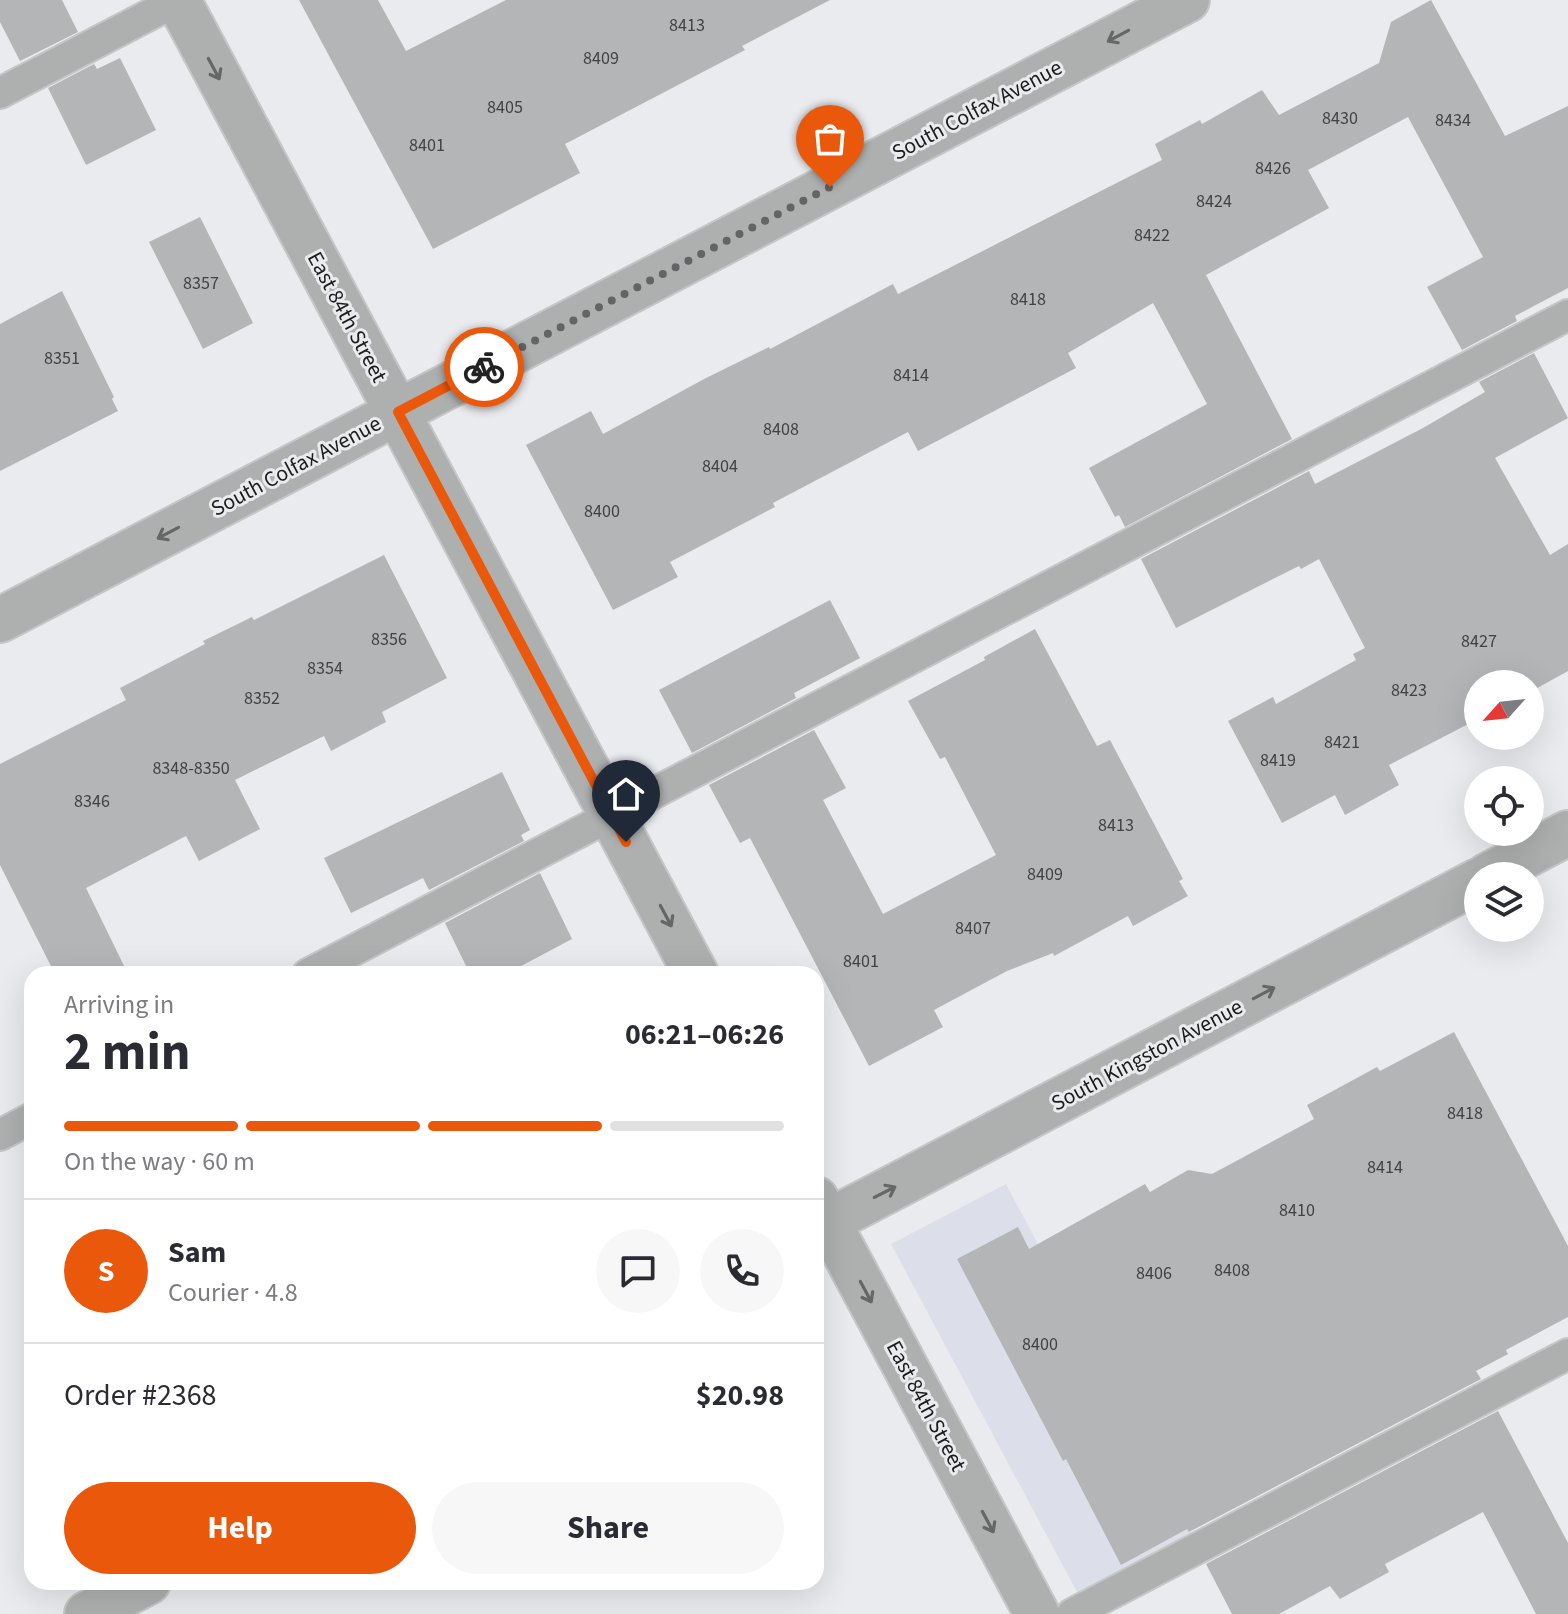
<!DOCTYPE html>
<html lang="en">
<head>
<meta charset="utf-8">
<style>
	body { margin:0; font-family:"Source Sans 3",sans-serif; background:#f7f7f7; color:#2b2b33; height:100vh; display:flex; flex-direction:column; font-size:30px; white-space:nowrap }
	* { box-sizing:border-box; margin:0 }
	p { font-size:26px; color:#7c7c81 }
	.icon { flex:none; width:44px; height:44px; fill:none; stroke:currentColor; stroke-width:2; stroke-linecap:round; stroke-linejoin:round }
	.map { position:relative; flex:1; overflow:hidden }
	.panel { position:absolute; left:24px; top:966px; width:800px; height:624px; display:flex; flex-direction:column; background:#fff; border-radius:24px; box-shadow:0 8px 32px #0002 }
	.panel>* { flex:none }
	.needle { width:52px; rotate:243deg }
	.controls { position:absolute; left:1464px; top:670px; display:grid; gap:16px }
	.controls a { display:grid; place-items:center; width:80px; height:80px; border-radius:50%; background:#fff; box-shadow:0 8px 32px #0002; font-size:40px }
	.pin { position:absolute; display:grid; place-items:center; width:68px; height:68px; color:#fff; margin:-82px -34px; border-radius:50% 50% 50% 0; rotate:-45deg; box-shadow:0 0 8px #0007 }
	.pin .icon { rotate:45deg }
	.courier { position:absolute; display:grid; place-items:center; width:80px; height:80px; margin:-40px; border:6px solid #ea580c; border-radius:50%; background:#fff; color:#222; box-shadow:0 2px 10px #0007 }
	.head em { font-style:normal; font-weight:700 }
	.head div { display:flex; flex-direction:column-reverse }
	.head { display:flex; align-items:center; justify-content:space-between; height:136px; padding:0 40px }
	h1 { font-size:52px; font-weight:700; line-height:60px }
	.bar { display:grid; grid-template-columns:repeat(4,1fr); gap:12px 8px; align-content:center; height:96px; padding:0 40px }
	.bar i { height:10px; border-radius:6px; background:#e1e1e2 }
	.bar .selected { background:#ea580c }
	.bar p { grid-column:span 4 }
	.line { display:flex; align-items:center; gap:20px; padding:0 40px; border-top:2px solid #e1e1e2 }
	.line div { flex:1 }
	.round { display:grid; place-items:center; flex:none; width:84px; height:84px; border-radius:42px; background:#f7f7f7 }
	.primary-button { display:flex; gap:16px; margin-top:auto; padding:16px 40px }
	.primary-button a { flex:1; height:92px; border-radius:48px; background:#ea580c; color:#fff; font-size:32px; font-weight:700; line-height:92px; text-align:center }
	.primary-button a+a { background:#f7f7f7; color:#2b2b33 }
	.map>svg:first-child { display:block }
</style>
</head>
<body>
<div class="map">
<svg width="1568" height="1614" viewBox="0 0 1568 1614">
	<rect width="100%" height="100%" fill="#eaebee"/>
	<path fill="#dcdfe9" d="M1006 1184 1199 1548 1085 1607 891 1244Z"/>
	<path fill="#b4b5b7" d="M0 0H62L78 32 20 61 0 22Z
		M299 0H378L406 51 506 0H830L742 46 745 50 565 144 580 173 433 249Z
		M1431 0 1505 136 1568 106V288L1515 316 1517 321 1462 350 1427 287 1483 257 1408 117 1308 170 1329 208 1206 275 1292 439 1125 527 1119 515 1115 517 1089 468 1207 404 1153 303 1068 353 1076 368 918 451 908 432 773 503 775 507 670 562 678 577 613 610 526 445 591 411 603 434 706 378 769 347 770 349 893 284 898 294 1162 160 1155 144 1200 120 1202 124 1262 90 1279 115 1379 63 1391 22Z
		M120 58 156 130 86 165 48 88 94 64 97 69Z
		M200 217 253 323 203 349 149 242Z
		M62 291 114 397 112 399 118 411 0 471V324Z
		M1534 353 1568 418 1495 458 1550 555 1568 544V671L1530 692V684H1478V719L1389 765 1399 785 1345 815 1335 795 1282 823 1228 721 1273 697 1276 704 1356 660 1353 654 1365 648 1319 559 1301 569 1299 566 1176 628 1141 559 1309 471 1315 484 1423 428 1485 392 1479 382Z
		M384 555 447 678 382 712 386 722 331 751 324 736 235 780 260 829 199 861 186 836 86 888 128 974H55L0 865V764L126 700 120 688 205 644 203 641 252 617 254 620Z
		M830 600 860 658 794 693 796 698 692 753 659 690Z
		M1035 629 1097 746 1110 740 1183 879 1179 881 1188 896 1133 926 1128 916 1054 956 1053 953 1007 971 934 1010 943 1027 869 1066 750 838 740 843 709 785 814 730 846 788 823 800 883 914 996 855 945 757 940 759 908 701 985 660 984 657Z
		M502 772 530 830 521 835 524 841 429 890 423 878 351 913 324 858Z
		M540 873 572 939 506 974H470L445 923Z
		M1454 1032 1568 1246V1317L1506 1350 1508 1354 1476 1371 1481 1379 1189 1532 1187 1529 1121 1565 1066 1459 1063 1461 957 1259 1018 1227 1029 1249 1145 1184 1150 1192 1188 1170 1212 1174 1314 1119 1307 1105 1377 1067 1380 1071Z
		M1498 1411 1568 1543V1614H1536L1483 1512 1385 1564 1389 1572 1340 1599 1330 1586 1279 1614H1232L1206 1564Z"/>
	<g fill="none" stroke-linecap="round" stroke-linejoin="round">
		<g stroke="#c5c6c8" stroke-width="34">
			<path id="service" d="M0 93 178 0
				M308 974 1568 315
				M0 1135 32 1118
				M1072 1614 1568 1354"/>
		</g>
		<g stroke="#c5c6c8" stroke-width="48">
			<path id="minor" d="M178 0 696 974
				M0 620 1187 0
				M1487 876 1568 833
				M816 1199 1037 1614
				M816 1228 1478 881
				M87 1614 148 1582"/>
		</g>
		<use href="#service" stroke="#aeb0b0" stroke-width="30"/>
		<use href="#minor" stroke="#aeb0b0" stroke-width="44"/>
	</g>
	<defs><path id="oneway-shaft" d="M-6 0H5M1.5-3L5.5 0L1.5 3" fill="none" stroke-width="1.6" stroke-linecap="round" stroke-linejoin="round" transform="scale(2)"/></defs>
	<g stroke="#656666">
		<use href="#oneway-shaft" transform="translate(1118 36) rotate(152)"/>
		<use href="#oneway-shaft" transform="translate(214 69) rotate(62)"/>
		<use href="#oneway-shaft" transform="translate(168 533) rotate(152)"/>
		<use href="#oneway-shaft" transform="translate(666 916) rotate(62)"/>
		<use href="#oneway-shaft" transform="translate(1264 993) rotate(-28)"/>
		<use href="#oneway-shaft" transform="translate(885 1192) rotate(-27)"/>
		<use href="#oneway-shaft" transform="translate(866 1292) rotate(62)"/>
		<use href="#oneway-shaft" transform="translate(988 1522) rotate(62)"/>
	</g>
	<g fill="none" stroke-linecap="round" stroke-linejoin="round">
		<path stroke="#646466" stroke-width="8" stroke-dasharray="0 14.4" d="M484 367 830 187"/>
		<path stroke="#ea580c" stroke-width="10" d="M484 367 398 412 626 842"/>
	</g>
	<g text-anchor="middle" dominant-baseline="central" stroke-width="6" stroke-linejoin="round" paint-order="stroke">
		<g font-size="18" fill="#424244">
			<text x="687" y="25">8413</text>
			<text x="601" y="58">8409</text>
			<text x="505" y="107">8405</text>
			<text x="1340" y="118">8430</text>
			<text x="1453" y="120">8434</text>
			<text x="427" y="145">8401</text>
			<text x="1273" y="168">8426</text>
			<text x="1214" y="201">8424</text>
			<text x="1152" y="235">8422</text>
			<text x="201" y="283">8357</text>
			<text x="1028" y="299">8418</text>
			<text x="62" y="358">8351</text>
			<text x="911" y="375">8414</text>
			<text x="781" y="429">8408</text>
			<text x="720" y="466">8404</text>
			<text x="602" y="511">8400</text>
			<text x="389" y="639">8356</text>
			<text x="1479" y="641">8427</text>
			<text x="325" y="668">8354</text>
			<text x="1409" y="690">8423</text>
			<text x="262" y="698">8352</text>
			<text x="1342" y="742">8421</text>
			<text x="1278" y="760">8419</text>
			<text x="191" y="768">8348-8350</text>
			<text x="92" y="801">8346</text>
			<text x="1116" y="825">8413</text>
			<text x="1045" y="874">8409</text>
			<text x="973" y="928">8407</text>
			<text x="861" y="961">8401</text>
			<text x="1465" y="1113">8418</text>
			<text x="1385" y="1167">8414</text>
			<text x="1297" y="1210">8410</text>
			<text x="1232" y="1270">8408</text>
			<text x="1154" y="1273">8406</text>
			<text x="1040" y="1344">8400</text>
		</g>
		<g font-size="22" fill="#1c1c1d" stroke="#eaebee">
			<text transform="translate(977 110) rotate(-28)">South Colfax Avenue</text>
			<text transform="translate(347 317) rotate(62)">East 84th Street</text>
			<text transform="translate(296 466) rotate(-28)">South Colfax Avenue</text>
			<text transform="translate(1147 1055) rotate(-28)">South Kingston Avenue</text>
			<text transform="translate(926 1406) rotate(62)">East 84th Street</text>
		</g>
	</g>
</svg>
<div class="controls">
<a><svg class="needle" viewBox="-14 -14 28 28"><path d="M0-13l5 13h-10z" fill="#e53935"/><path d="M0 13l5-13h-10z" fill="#7c7c81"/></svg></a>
<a><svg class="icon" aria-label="locate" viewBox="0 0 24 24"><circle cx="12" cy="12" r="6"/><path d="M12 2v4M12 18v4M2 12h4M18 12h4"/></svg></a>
<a><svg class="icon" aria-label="layers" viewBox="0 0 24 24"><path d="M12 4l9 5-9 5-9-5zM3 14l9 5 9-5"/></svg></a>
</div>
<div class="pin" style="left:830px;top:187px;background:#ea580c"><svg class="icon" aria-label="bag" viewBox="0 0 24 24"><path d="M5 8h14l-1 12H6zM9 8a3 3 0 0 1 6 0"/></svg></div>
<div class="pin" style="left:626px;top:842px;background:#1f2937"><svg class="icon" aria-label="home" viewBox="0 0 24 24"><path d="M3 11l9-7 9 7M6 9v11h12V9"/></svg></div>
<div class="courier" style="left:484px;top:367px"><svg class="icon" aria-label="bike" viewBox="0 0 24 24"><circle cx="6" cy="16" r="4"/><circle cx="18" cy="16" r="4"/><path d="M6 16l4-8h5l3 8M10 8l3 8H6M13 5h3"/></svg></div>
<section class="panel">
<div class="head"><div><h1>2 min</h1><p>Arriving in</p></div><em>06:21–06:26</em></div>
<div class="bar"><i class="selected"></i><i class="selected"></i><i class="selected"></i><i></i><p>On the way · 60 m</p></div>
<div class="line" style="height:144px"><b class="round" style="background:#ea580c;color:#fff">S</b><div><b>Sam</b><p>Courier · 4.8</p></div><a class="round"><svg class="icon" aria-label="chat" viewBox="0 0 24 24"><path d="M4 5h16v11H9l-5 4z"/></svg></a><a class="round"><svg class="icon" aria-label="phone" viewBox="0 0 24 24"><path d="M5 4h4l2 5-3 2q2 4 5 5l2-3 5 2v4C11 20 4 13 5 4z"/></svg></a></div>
<div class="line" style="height:104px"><div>Order #2368</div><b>$20.98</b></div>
<div class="primary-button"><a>Help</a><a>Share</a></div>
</section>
</div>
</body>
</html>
